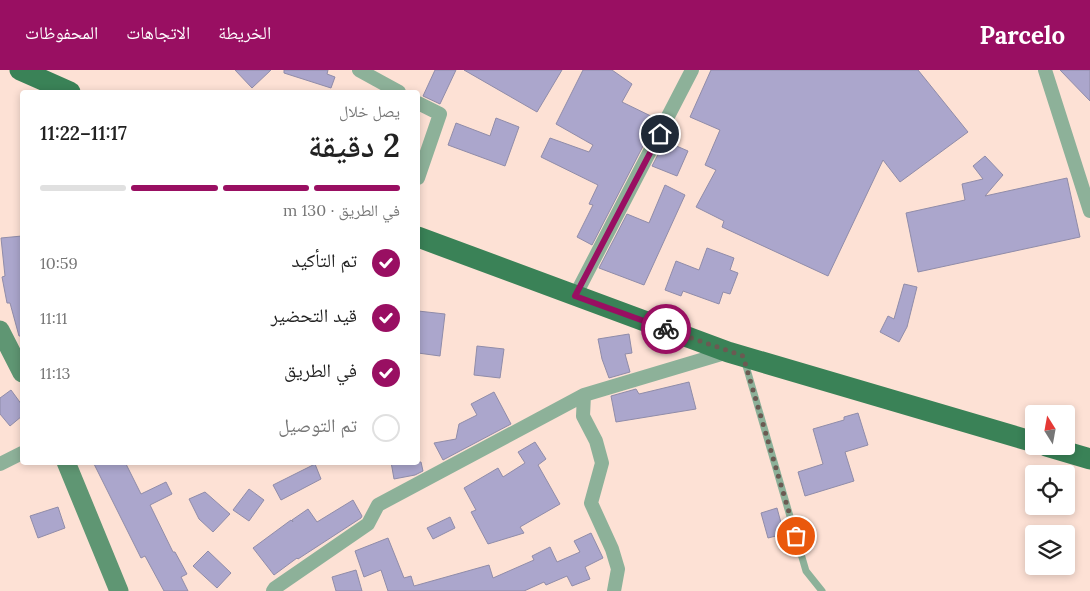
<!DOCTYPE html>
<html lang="ar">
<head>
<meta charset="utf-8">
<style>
	body { margin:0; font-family:Lora,"Noto Naskh Arabic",serif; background:#f6f6f6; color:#222; direction:rtl; height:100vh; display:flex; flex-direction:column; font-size:19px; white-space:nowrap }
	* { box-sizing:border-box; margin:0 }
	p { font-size:16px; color:#767676 }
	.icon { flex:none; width:28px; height:28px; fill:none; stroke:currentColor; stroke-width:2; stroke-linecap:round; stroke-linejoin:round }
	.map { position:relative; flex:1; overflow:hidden; direction:ltr }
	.drawer { position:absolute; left:20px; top:20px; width:400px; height:375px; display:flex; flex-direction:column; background:#fff; border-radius:5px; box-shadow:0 2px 8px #0003; direction:rtl }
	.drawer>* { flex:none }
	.needle { width:32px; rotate:349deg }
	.fabs { position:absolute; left:1025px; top:335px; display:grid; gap:10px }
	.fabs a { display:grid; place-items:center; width:50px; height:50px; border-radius:5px; background:#fff; box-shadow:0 2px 8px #0003; font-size:25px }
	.pin { position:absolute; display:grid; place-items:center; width:42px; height:42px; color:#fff; margin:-21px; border:2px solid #fff; border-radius:50%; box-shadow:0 1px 5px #0007 }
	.courier { position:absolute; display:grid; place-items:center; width:50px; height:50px; margin:-25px; border:4px solid #990f62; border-radius:50%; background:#fff; color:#222; box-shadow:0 1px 6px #0007 }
	.head em { font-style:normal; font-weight:600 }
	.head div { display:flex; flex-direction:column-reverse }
	.head { display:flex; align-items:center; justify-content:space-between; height:85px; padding:0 20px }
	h1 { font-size:32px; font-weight:600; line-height:38px }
	.bar { display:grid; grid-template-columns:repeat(4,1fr); gap:8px 5px; align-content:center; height:60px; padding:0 20px }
	.bar i { height:6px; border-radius:4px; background:#e0e0e0 }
	.bar .current { background:#990f62 }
	.bar p { grid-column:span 4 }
	ol { padding:0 20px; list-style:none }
	li { display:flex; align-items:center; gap:15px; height:55px }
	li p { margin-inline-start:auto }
	li .icon { padding:5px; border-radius:50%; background:#990f62; color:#fff; stroke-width:4 }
	li:last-child { color:#767676 }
	li i { width:28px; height:28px; border:2px solid #e0e0e0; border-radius:50% }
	header { display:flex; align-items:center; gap:30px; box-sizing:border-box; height:70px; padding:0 25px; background:#990f62; color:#fff }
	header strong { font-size:24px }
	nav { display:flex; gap:28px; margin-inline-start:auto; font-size:18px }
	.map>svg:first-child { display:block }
</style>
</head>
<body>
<header>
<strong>Parcelo</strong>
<nav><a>الخريطة</a><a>الاتجاهات</a><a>المحفوظات</a></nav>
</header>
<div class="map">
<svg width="1090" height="521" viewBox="0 0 1090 521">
	<rect width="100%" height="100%" fill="#fde1d5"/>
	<path fill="#aba6cc" stroke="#908ca9" d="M235 0H271L252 18Z
		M284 0H328L327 4 335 7 331 18 284 3Z
		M435 0H456L440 34 423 26Z
		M464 0H562L537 42Z
		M583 0H612L632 14 622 32 657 49 592 175 577 167 593 135 589 134 598 115 541 87 550 68 589 82 593 75 556 54Z
		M711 0H918L968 62 900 112 883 90 828 206 722 157 724 151 696 137 716 100 705 95 720 60 690 47Z
		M1060 0H1090V31Z
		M496 48 519 57 505 96 448 75 456 53 490 66Z
		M665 71 688 81 677 106 652 96Z
		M985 86 1003 105 985 126 1067 108 1080 167 918 202 906 143 965 130 962 114 983 109 973 96Z
		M665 115 685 125 644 215 599 198 627 144 649 153Z
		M22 166V266H19L10 233H7L2 207 5 206 1 168Z
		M707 178 734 188 730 200 738 203 730 224 723 222 719 234 683 221 681 226 665 220 676 191 699 200Z
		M904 214 917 217 907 257 899 272 880 262 888 246 894 249Z
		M418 241 445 244 440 286 418 283Z
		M629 264 632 283 625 284 630 302 609 308 602 289 598 269Z
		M477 276 504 279 500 308 474 305Z
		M689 312 696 339 616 352 611 326 636 319 639 324Z
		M11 320 22 335V346L10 356 0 344V328Z
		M494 322 511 354 443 390 434 373 456 369 459 354 477 345 471 334Z
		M858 343 868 375 845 382 854 411 805 426 798 402 823 394 813 359 844 350V347Z
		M535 372 546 389 538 395 560 434 520 457 524 463 488 474 471 442 476 440 464 418 498 398 503 407 525 393 518 382Z
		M93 392H125L141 424 166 412 172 424 150 435 173 482H175L187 504 181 507 188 521H164L145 486 141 488Z
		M391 392H421L423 401 415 405 394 409Z
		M315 394 321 409 281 430 273 415Z
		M249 419 264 430 249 451 233 440Z
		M205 422 230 444 213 462 199 449 189 429Z
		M353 430 362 446 361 448 298 489 297 488 274 505 253 478 291 450 293 452 292 450 308 439 317 452Z
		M58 437 65 458 38 468 30 446Z
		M777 438 784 464 768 468 761 443Z
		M450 447 455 458 433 469 427 458Z
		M591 463 603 488 585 497 590 509 572 516 567 506 546 515 544 512 524 521H388L381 500 364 507 355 481 388 468 404 508 411 506 414 516 489 495 493 508 534 490 532 486 550 477 557 492 580 482 574 471Z
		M208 481 231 503 217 518 193 496Z
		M356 500 362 521H336L332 507Z"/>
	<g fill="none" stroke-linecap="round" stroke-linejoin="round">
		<path stroke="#8db199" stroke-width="7" d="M744 289 806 501 822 521"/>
		<path stroke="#8db199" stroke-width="14" d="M359 0 399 22
			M1045 0 1090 141
			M418 33 440 44 418 108
			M575 226 692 0
			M584 325 583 346 596 371 602 393 591 433 612 479 618 499 614 521
			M0 394 22 383
			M273 521 275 518 368 454 378 435 584 325 728 282"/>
		<path stroke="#5f9673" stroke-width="19" d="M0 260 22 303
			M66 392 119 521"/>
		<path stroke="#3a8257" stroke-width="21" d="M20 0 70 22
			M418 167 728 282 1034 372
			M1046 376 1090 389"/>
	</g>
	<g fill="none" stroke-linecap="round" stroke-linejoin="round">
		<path stroke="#6b5a52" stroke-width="5" stroke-dasharray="0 9" d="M666 259 743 286 796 466"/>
		<path stroke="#990f62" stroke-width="6" d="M660 64 575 226 666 259"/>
	</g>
</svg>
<div class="fabs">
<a><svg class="needle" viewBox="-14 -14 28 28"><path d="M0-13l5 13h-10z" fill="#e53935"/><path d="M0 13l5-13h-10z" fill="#767676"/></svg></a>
<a><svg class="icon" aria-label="locate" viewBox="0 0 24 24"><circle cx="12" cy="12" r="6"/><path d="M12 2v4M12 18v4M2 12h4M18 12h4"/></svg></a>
<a><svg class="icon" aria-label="layers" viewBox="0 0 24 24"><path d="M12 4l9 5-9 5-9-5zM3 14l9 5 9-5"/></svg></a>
</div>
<div class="pin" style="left:796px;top:466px;background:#ea580c"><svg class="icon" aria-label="bag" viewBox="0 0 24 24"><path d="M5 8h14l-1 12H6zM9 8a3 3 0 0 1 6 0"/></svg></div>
<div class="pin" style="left:660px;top:64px;background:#1f2937"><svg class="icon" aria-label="home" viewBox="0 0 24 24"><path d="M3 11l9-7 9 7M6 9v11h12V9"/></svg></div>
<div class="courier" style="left:666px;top:259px"><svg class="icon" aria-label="bike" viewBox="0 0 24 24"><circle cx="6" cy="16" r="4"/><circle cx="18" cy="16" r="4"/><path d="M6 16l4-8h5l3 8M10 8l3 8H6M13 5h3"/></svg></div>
<section class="drawer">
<div class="head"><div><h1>2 دقيقة</h1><p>يصل خلال</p></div><em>11:17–11:22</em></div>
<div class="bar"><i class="current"></i><i class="current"></i><i class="current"></i><i></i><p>في الطريق · 130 m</p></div>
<ol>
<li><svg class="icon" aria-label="check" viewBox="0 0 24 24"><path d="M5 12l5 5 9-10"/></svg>تم التأكيد<p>10:59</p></li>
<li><svg class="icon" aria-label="check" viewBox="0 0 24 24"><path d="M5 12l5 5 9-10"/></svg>قيد التحضير<p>11:11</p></li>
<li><svg class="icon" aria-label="check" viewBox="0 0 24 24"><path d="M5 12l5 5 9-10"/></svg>في الطريق<p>11:13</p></li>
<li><i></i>تم التوصيل</li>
</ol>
</section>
</div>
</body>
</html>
